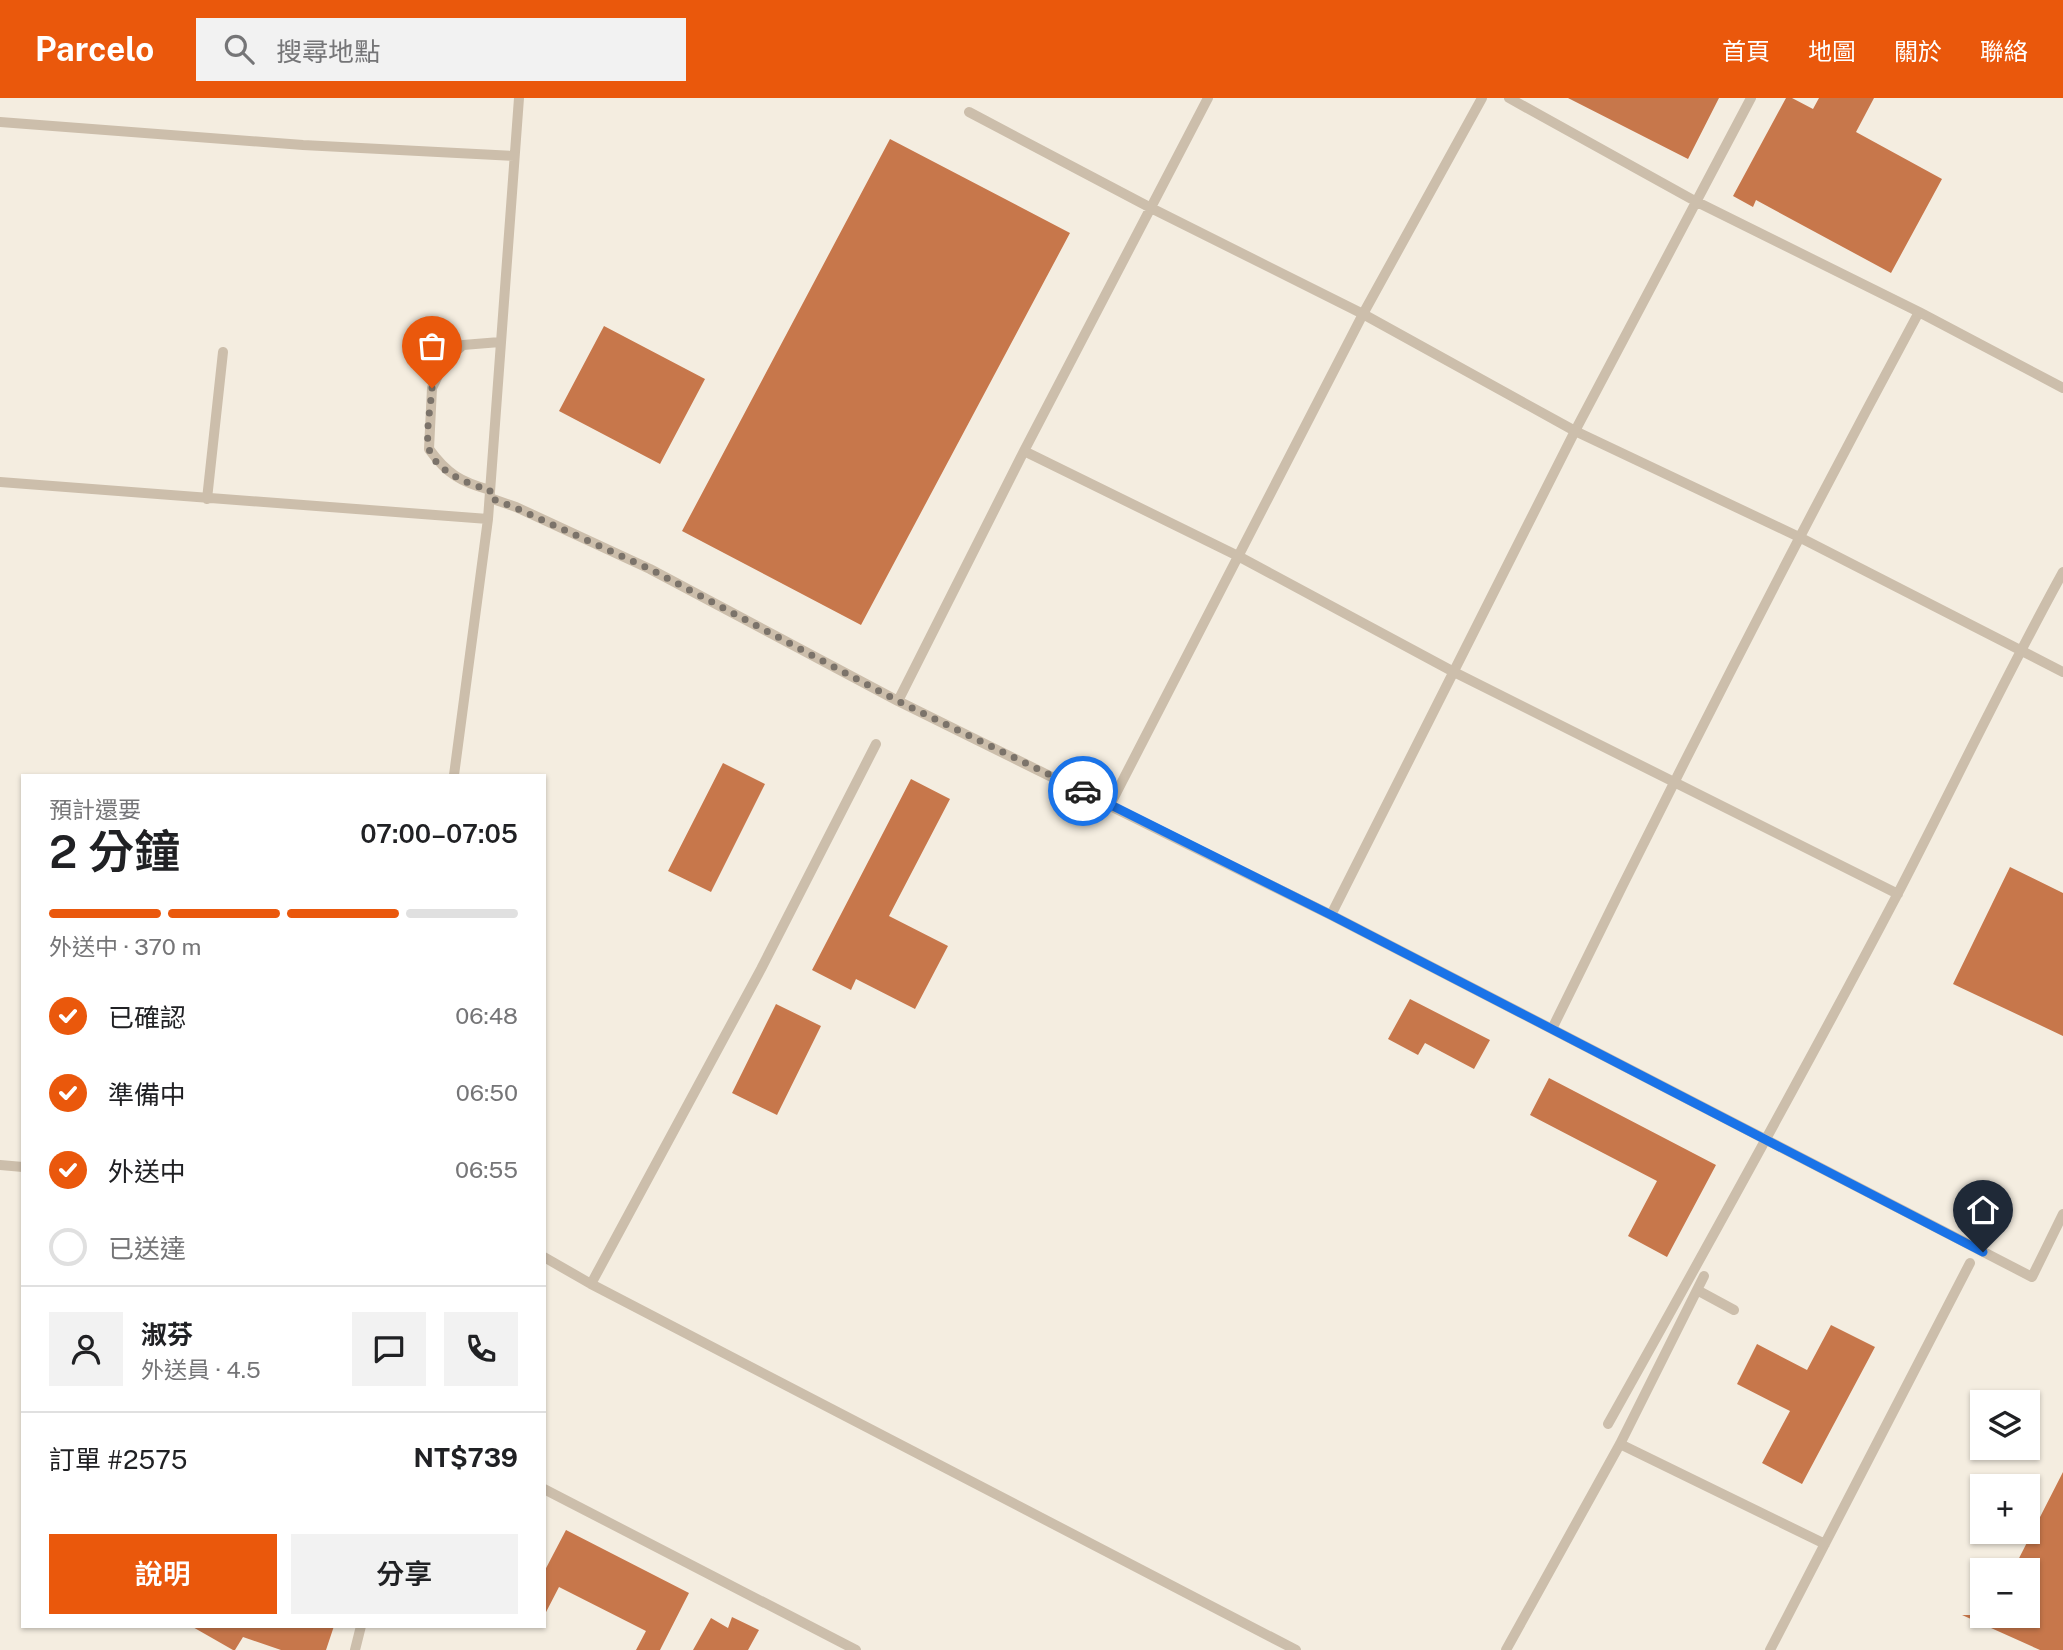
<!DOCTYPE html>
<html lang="zh-TW">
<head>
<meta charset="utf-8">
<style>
	body { margin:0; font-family:"Public Sans","Noto Sans TC",sans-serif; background:#f2f2f2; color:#202124; height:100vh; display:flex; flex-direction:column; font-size:26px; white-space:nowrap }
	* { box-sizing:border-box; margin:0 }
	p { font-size:23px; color:#757577 }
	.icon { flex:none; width:38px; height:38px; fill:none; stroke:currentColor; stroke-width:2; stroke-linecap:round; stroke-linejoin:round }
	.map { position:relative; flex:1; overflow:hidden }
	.drawer { position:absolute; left:21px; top:676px; width:525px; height:854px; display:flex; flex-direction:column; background:#fff; border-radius:0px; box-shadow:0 2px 5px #0004 }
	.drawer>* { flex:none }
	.fabs { position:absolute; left:1970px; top:1292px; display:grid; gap:14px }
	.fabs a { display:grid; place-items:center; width:70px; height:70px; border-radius:0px; background:#fff; box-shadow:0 2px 5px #0004; font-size:35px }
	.pin { position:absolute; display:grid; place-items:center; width:60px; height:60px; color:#fff; margin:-72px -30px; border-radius:50% 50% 50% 0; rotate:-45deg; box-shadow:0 0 7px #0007 }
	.pin .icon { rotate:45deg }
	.courier { position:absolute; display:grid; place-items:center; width:70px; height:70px; margin:-35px; border:5px solid #1a73e8; border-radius:50%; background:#fff; color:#222; box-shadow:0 2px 9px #0007 }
	.overview em { font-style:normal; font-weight:600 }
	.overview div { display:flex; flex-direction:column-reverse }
	.overview { display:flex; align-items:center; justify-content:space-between; height:119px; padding:0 28px }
	h1 { font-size:46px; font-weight:600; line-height:52px }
	.bar { display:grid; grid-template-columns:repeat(4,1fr); gap:10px 7px; align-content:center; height:84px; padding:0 28px }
	.bar i { height:9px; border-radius:5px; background:#e0e0e0 }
	.bar .on { background:#ea580c }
	.bar p { grid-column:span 4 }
	.line { display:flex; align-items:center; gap:18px; padding:0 28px; border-top:2px solid #e0e0e0 }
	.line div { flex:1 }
	.round { display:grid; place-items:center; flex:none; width:74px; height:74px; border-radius:0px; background:#f2f2f2 }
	ol { padding:0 28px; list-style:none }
	li { display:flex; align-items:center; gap:21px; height:77px }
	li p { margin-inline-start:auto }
	li .icon { padding:7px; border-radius:50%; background:#ea580c; color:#fff; stroke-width:4 }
	li:last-child { color:#757577 }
	li i { width:38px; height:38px; border:4px solid #e0e0e0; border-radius:50% }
	.button { display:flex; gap:14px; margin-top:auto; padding:14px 28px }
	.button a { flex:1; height:80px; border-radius:0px; background:#ea580c; color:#fff; font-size:28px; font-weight:600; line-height:80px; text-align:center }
	.button a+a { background:#f2f2f2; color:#202124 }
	header { display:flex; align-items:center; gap:42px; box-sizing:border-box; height:98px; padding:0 35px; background:#ea580c; color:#fff }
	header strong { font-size:33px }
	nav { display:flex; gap:38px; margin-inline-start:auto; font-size:24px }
	.search { width:490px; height:63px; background:#f2f2f2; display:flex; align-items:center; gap:18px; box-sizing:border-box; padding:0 24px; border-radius:0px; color:#757577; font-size:26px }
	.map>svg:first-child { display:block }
</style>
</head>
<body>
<header>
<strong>Parcelo</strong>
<div class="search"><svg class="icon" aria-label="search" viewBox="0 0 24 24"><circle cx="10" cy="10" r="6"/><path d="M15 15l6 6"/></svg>搜尋地點</div>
<nav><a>首頁</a><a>地圖</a><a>關於</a><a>聯絡</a></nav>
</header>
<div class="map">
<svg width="2063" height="1552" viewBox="0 0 2063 1552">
	<rect width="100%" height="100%" fill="#f4ede0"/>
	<path fill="#c7774b" d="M1568 0H1719L1688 61Z
		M1786 0H1792L1813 11 1819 0H1874L1856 34 1942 81 1891 175 1756 102 1753 109 1733 98Z
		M890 41 1070 135 861 527 682 433Z
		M604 228 705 281 660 366 559 313Z
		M723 665 765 686 711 794 668 773Z
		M911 681 950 701 889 818 948 848 915 911 856 881 851 892 812 872Z
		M2010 769 2063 795V938L1953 886Z
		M1410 901 1490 942 1474 971 1425 945 1418 957 1388 941Z
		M776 906 821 928 777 1017 732 995Z
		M1549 980 1716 1067 1667 1159 1628 1138 1657 1083 1530 1017Z
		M1831 1227 1875 1249 1802 1386 1762 1365 1790 1313 1737 1286 1757 1246 1807 1272Z
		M2063 1374V1552H2040L1962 1517H2028V1472H2013Z
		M566 1432 689 1495 660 1552H636L646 1533 559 1489 544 1518V1474Z
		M732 1519 759 1532 748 1552H693L711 1520 728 1530Z
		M191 1528H334L326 1552H281L243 1539 235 1552H233Z"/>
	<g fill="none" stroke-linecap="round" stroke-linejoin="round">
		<path stroke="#ccbeab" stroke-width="10" d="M1509 0 1695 103 1919 214 2063 290
			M969 14 1151 110 1363 216 1575 333 1799 439 2063 574
			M0 24 303 47 514 58
			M1024 353 1238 458 1452 573 1898 796
			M0 384 488 421
			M490 392C461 384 447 376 429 351L432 290 445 263 463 247 500 244
			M490 400 516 409 650 471 898 603 1331 817 2032 1179 2063 1116
			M207 401 223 254
			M898 603 1024 353 1208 0
			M454 677 488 421 519 0
			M1110 707 1363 216 1482 0
			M1331 817 1575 333 1751 0
			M1552 931C1670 689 1792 450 1919 214
			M0 1067 23 1069
			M544 1159 591 1186 1296 1552
			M591 1186 761 871 876 646
			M1697 1192 1734 1212
			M1608 1326C1706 1151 1803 976 1896 799 1952 691 2004 581 2063 474
			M1620 1346 1825 1446
			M544 1391 856 1552
			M355 1552 361 1528
			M1506 1552 1620 1346 1704 1178
			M1770 1552 1970 1165"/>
	</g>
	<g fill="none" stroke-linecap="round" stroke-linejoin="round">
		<path stroke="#7b736a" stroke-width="7" stroke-dasharray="0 12.6" d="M432 290C431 306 425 337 429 351 436 374 470 387 490 392V400L516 410 650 471 898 603 1083 693"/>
		<path stroke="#1a73e8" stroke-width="9" d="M1083 693 1331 817 1983 1154"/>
	</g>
</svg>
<div class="fabs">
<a><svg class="icon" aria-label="layers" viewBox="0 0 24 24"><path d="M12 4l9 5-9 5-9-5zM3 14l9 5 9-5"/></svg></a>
<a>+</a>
<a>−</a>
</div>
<div class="pin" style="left:432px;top:290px;background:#ea580c"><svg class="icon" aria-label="bag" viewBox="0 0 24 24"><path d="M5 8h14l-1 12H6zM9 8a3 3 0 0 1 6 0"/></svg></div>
<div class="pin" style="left:1983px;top:1154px;background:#1f2937"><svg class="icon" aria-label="home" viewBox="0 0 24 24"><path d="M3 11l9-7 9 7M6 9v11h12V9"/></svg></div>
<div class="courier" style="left:1083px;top:693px"><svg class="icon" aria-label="car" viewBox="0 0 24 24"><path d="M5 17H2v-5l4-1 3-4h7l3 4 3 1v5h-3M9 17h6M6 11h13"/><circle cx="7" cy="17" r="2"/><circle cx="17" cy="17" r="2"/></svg></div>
<section class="drawer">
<div class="overview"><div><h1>2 分鐘</h1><p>預計還要</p></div><em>07:00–07:05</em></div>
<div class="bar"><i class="on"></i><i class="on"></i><i class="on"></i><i></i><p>外送中 · 370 m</p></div>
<ol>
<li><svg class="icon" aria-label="check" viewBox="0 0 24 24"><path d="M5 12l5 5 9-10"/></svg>已確認<p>06:48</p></li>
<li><svg class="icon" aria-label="check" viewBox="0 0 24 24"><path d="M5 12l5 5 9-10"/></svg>準備中<p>06:50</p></li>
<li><svg class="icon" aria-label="check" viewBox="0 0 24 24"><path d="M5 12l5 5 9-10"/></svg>外送中<p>06:55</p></li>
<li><i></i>已送達</li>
</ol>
<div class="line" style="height:126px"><a class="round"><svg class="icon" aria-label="person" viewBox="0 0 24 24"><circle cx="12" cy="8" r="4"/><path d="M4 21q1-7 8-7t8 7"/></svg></a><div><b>淑芬</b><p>外送員 · 4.5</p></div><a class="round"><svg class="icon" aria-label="chat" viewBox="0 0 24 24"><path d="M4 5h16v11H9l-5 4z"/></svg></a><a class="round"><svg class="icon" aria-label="phone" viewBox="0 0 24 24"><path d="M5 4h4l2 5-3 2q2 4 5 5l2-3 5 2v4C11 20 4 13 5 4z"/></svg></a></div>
<div class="line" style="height:91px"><div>訂單 #2575</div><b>NT$739</b></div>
<div class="button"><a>說明</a><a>分享</a></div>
</section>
</div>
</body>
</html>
